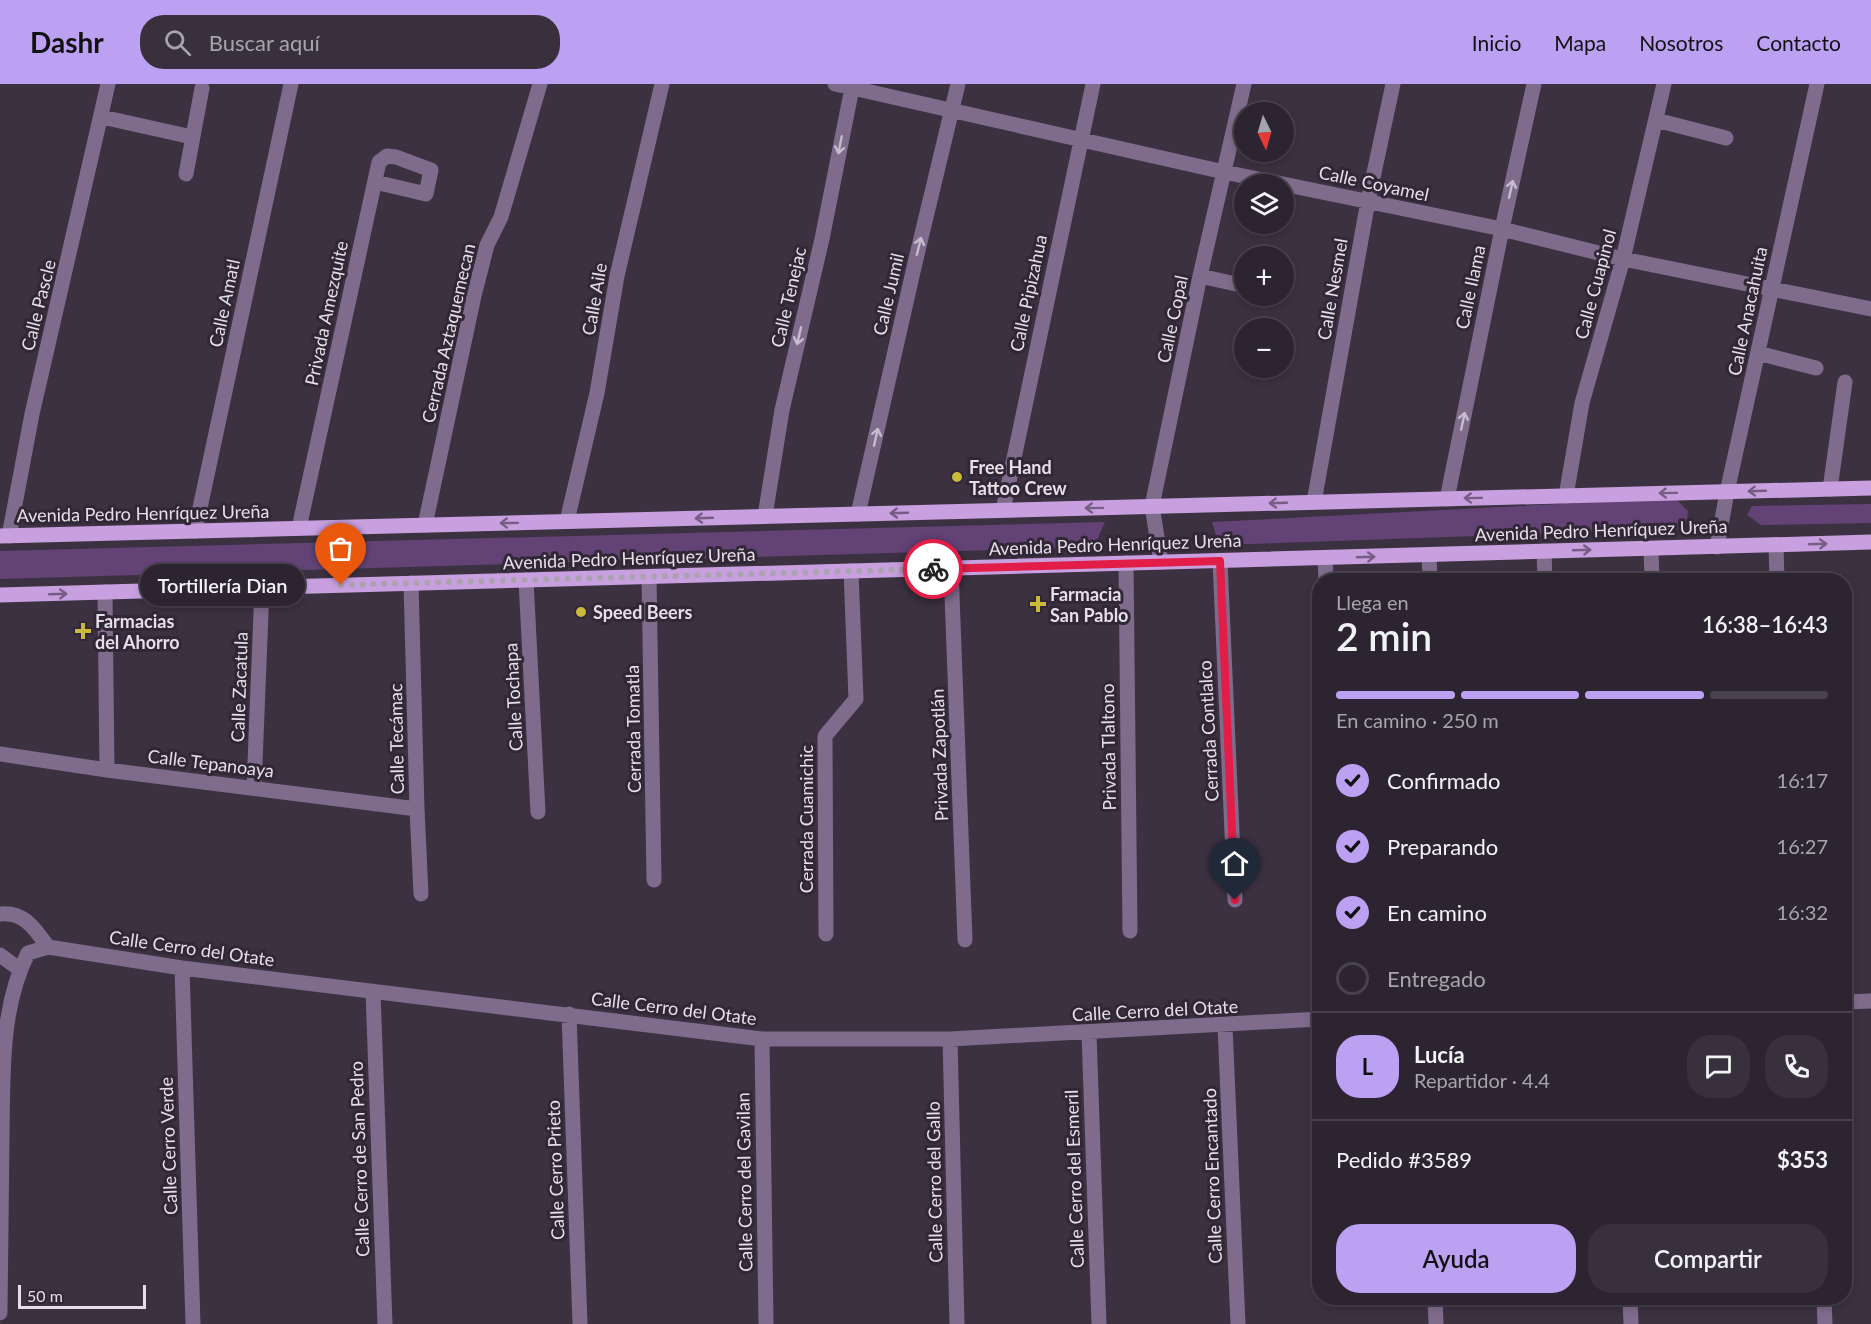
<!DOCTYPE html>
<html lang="es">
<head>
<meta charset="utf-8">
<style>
	body { margin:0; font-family:Lato,sans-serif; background:#38313d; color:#f1f3f6; height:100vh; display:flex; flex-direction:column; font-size:22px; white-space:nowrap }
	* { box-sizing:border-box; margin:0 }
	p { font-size:20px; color:#a6a5ab }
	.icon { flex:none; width:33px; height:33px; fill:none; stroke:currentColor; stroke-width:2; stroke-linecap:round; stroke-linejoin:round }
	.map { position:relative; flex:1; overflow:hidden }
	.panel { position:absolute; left:1312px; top:489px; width:540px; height:732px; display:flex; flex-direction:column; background:#2c2531; border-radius:24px; box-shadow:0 3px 9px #0003,0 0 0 2px #48424d }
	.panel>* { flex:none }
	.needle { width:39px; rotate:175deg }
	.controls { position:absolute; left:1234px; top:18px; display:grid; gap:12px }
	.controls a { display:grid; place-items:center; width:60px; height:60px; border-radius:50%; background:#2c2531; box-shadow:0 3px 9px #0003,0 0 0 2px #48424d; font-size:30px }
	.scale { position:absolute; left:18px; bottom:15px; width:128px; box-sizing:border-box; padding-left:6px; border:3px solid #e5dfe9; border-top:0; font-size:16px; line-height:21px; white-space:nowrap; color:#e5dfe9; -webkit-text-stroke:4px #312737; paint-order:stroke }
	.pin { position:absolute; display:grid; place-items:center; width:51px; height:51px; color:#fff; margin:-62px -26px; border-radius:50% 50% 50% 0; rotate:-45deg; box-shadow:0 0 6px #0007 }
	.pin .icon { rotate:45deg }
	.courier { position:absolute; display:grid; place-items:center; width:60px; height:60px; margin:-30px; border:4px solid #e11d48; border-radius:50%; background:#fff; color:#222; box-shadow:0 2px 8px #0007 }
	.bubble { position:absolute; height:42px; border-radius:21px; background:#2c2531; box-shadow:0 3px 9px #0003,0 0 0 2px #48424d; font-size:20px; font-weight:600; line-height:42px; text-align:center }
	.summary em { font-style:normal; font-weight:600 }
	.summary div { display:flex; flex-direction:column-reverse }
	.summary { display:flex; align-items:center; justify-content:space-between; height:102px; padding:0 24px }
	h1 { font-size:39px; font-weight:600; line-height:45px }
	.bar { display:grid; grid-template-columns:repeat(4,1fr); gap:9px 6px; align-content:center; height:72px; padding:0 24px }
	.bar i { height:8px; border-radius:4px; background:#48424d }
	.bar .active { background:#bca0f2 }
	.bar p { grid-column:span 4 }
	.line { display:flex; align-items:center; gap:15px; padding:0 24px; border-top:2px solid #48424d }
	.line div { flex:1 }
	.round { display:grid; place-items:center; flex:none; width:63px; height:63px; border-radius:24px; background:#38313d }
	ol { padding:0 24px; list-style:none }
	li { display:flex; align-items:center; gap:18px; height:66px }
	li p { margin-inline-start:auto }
	li .icon { padding:6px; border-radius:50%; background:#bca0f2; color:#111; stroke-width:4 }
	li:last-child { color:#a6a5ab }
	li i { width:33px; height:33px; border:3px solid #48424d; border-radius:50% }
	.action { display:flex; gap:12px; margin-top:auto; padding:12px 24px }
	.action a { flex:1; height:69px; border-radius:24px; background:#bca0f2; color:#111; font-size:24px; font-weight:600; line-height:69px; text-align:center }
	.action a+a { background:#38313d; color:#f1f3f6 }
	header { display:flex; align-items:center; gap:36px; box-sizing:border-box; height:84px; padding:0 30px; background:#bca0f2; color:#111 }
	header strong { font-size:28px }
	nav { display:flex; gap:33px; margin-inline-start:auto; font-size:21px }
	.search { width:420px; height:54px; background:#38313d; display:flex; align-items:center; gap:15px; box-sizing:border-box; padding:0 21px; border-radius:24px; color:#a6a5ab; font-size:22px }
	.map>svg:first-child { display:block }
</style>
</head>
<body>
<header>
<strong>Dashr</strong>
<div class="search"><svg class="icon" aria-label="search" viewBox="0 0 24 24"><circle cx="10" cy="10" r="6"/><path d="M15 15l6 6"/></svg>Buscar aquí</div>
<nav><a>Inicio</a><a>Mapa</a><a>Nosotros</a><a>Contacto</a></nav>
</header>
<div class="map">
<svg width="1871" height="1240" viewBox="0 0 1871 1240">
	<rect width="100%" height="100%" fill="#3b3141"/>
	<path fill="#634276" d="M1675 414 1688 427 1687 437 1680 445 1219 461 1212 438Z
		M1871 420V439L1761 441 1747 431 1752 422Z
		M1105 438 1094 463 0 495V467Z"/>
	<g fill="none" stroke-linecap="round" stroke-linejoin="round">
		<path stroke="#7f6b8b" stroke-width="15" d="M835 0 1224 88 1502 145 1623 175 1871 225
			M102 33 192 53
			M1656 36 1726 54
			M186 90 202 4
			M1200 192 1245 202
			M1758 269 1816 284
			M1830 405 1845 298
			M1566 412 1582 319 1623 175 1664 0
			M1447 415 1502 145 1534 0
			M1314 418 1368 117 1393 0
			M1003 426 1093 0
			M858 430 915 179 958 0
			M765 432 782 326 822 155 852 4
			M567 437 597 309 617 192 662 0
			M425 441 474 212 487 161 501 133 540 0
			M299 444 379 78 387 72 396 73 431 86 426 110 375 98
			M195 447 291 0
			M9 452 32 330 108 0
			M1776 461 1777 496
			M1717 463 1727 408 1817 0
			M1651 465 1652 496
			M1544 467 1545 496
			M1429 471 1430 496
			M1325 474 1326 496
			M1220 477 1235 816
			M1161 478 1152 422 1200 192 1244 0
			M1126 479 1130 847
			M951 484 965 856
			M649 493 654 796
			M526 496 538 728
			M411 499 417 725 421 810
			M105 508 107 686
			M0 670 107 686 417 725
			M254 704 262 504
			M0 830C24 827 35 845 48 863
			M826 850 825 652 856 615 851 487
			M0 871 19 885
			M182 884 193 1240
			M373 908 385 1240
			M1845 918 1871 917
			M569 930 580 1240
			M1225 942 1238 1240
			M1089 949 1099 1240
			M762 955 766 1240
			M950 955 957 1240
			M1435 1214 1436 1240
			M1630 1214 1631 1240
			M1824 1214 1825 1240
			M0 1229C1 1171 1 1112 2 1054 3 993 0 924 28 869L48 863 182 884 762 955H950L1320 935"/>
		<path stroke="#c8a0e0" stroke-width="15" d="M0 452 1871 404
			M0 511 1871 458"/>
	</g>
	<defs><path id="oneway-shaft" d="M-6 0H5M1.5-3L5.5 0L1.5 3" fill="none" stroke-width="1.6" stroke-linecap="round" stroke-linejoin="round" transform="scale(1.5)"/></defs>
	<g stroke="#c6bccd">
		<use href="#oneway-shaft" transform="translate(840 61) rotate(101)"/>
		<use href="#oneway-shaft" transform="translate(1511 105) rotate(-77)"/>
		<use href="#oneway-shaft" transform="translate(919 162) rotate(-76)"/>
		<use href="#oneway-shaft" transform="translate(799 252) rotate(103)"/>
		<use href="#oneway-shaft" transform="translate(1463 337) rotate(-78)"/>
		<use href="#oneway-shaft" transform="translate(876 353) rotate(-77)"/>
	</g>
	<g stroke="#755d83">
		<use href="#oneway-shaft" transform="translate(1757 407) rotate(178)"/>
		<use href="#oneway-shaft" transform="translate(1668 409) rotate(179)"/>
		<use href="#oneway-shaft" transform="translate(1473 414) rotate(179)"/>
		<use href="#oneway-shaft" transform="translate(1278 419) rotate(178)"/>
		<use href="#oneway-shaft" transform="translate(1094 424) rotate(179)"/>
		<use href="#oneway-shaft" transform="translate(899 429) rotate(178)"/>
		<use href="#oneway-shaft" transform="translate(704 434) rotate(178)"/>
		<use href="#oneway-shaft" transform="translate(509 439) rotate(179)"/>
		<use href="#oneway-shaft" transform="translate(1818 460) rotate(-2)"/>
		<use href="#oneway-shaft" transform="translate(1582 466) rotate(-2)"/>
		<use href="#oneway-shaft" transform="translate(1366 473) rotate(-2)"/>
		<use href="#oneway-shaft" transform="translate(58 510) rotate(-2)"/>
	</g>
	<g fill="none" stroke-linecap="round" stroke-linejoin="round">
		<path stroke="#aaa2ae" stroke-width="6" stroke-dasharray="0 10.8" d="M341 501 933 485"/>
		<path stroke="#e11d48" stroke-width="8" d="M933 485 1220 477 1235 816"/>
	</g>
	<g fill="#c9ba3a" stroke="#312737" stroke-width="2">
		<circle cx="957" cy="393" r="6"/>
		<path d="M1035 511h6v6h6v6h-6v6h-6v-6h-6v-6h6z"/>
		<circle cx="581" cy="528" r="6"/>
		<path d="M80 538h6v6h6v6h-6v6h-6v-6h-6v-6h6z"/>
	</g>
	<g text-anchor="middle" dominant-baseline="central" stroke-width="6" stroke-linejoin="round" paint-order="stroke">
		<g font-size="18" fill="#e5dfe9" stroke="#312737">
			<text transform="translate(1374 99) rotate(12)">Calle Coyamel</text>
			<text transform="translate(1595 200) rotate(-75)">Calle Cuapinol</text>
			<text transform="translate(1470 203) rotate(-78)">Calle Ilama</text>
			<text transform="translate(1332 205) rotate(-80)">Calle Nesmel</text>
			<text transform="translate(1028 209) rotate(-78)">Calle Pipizahua</text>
			<text transform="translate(888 210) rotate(-77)">Calle Jumil</text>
			<text transform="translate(788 213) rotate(-77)">Calle Tenejac</text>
			<text transform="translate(594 215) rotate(-80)">Calle Aile</text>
			<text transform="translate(224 219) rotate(-78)">Calle Amatl</text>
			<text transform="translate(38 221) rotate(-76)">Calle Pascle</text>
			<text transform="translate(1747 227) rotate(-78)">Calle Anacahuita</text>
			<text transform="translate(326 229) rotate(-78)">Privada Amezquite</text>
			<text transform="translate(1172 235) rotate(-78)">Calle Copal</text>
			<text transform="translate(448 249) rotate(-77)">Cerrada Aztaquemecan</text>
			<text transform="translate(143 429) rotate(-1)">Avenida Pedro Henríquez Ureña</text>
			<text transform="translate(1601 446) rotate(-2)">Avenida Pedro Henríquez Ureña</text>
			<text transform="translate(1115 460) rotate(-2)">Avenida Pedro Henríquez Ureña</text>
			<text transform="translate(629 474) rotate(-2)">Avenida Pedro Henríquez Ureña</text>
			<text transform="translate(239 603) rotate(-88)">Calle Zacatula</text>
			<text transform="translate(513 613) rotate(-93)">Calle Tochapa</text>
			<text transform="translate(633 645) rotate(-91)">Cerrada Tomatla</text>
			<text transform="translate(1208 647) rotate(-93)">Cerrada Contlalco</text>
			<text transform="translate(396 655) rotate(-91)">Calle Tecámac</text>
			<text transform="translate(1108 663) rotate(-91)">Privada Tlaltono</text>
			<text transform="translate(939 671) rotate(-92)">Privada Zapotlán</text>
			<text transform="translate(211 679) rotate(7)">Calle Tepanoaya</text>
			<text transform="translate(806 735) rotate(-90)">Cerrada Cuamichic</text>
			<text transform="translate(192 864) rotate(8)">Calle Cerro del Otate</text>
			<text transform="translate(674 924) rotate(7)">Calle Cerro del Otate</text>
			<text transform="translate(1155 926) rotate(-3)">Calle Cerro del Otate</text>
			<text transform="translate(168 1062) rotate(-92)">Calle Cerro Verde</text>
			<text transform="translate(359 1075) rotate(-92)">Calle Cerro de San Pedro</text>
			<text transform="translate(555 1086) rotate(-92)">Calle Cerro Prieto</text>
			<text transform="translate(1212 1092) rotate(-92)">Calle Cerro Encantado</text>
			<text transform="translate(1074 1095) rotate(-92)">Calle Cerro del Esmeril</text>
			<text transform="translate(744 1098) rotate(-91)">Calle Cerro del Gavilan</text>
			<text transform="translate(934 1098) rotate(-91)">Calle Cerro del Gallo</text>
		</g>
		<g font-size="18" font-weight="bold" fill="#e5dfe9" stroke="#312737" text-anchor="start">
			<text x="969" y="383">Free Hand<tspan x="969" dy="21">Tattoo Crew</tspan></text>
			<text x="1050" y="510">Farmacia<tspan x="1050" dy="21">San Pablo</tspan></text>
			<text x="593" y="528">Speed Beers</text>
			<text x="95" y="537">Farmacias<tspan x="95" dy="21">del Ahorro</tspan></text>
		</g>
	</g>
</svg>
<div class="controls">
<a><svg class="needle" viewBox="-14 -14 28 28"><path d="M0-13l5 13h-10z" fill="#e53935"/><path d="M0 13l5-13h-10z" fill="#a6a5ab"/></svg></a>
<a><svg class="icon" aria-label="layers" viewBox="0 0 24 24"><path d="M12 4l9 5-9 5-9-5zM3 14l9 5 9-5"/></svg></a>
<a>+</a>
<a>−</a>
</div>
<div class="scale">50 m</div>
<div class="pin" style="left:341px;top:501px;background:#ea580c"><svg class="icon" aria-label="bag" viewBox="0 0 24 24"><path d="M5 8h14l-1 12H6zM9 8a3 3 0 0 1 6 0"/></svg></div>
<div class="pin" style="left:1235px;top:816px;background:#1f2937"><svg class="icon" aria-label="home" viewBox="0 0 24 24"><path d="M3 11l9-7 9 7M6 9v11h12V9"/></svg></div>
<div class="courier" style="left:933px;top:485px"><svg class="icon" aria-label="bike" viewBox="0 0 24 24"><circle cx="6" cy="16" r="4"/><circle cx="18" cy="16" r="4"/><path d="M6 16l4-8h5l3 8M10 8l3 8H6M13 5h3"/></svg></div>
<div class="bubble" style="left:140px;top:480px;width:165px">Tortillería Dian</div>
<section class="panel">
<div class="summary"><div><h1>2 min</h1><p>Llega en</p></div><em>16:38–16:43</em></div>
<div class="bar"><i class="active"></i><i class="active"></i><i class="active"></i><i></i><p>En camino · 250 m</p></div>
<ol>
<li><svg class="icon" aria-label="check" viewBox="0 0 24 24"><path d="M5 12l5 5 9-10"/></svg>Confirmado<p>16:17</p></li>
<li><svg class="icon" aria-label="check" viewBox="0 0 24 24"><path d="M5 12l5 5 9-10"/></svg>Preparando<p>16:27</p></li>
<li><svg class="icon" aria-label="check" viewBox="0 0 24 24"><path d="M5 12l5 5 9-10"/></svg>En camino<p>16:32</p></li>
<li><i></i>Entregado</li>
</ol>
<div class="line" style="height:108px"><b class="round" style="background:#bca0f2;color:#111">L</b><div><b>Lucía</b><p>Repartidor · 4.4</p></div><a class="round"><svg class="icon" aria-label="chat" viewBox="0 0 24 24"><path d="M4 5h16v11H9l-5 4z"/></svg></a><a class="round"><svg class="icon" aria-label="phone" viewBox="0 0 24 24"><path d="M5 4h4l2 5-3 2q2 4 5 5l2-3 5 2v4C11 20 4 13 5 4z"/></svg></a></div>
<div class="line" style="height:78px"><div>Pedido #3589</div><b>$353</b></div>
<div class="action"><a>Ayuda</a><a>Compartir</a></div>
</section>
</div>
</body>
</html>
